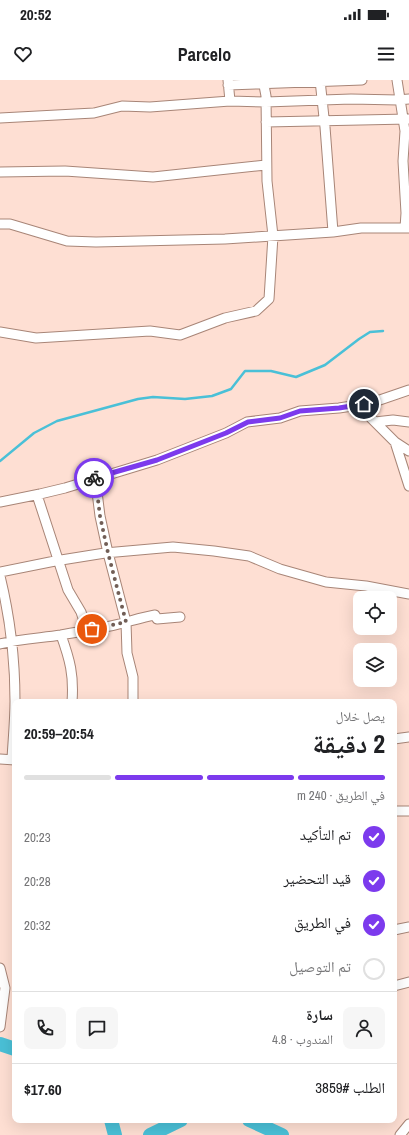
<!DOCTYPE html>
<html lang="ar">
<head>
<meta charset="utf-8">
<style>
	body { margin:0; font-family:"Archivo Narrow","Noto Naskh Arabic",sans-serif; background:#f6f6f6; color:#202124; direction:rtl; height:100vh; display:flex; flex-direction:column; font-size:15px; white-space:nowrap }
	* { box-sizing:border-box; margin:0 }
	p { font-size:13px; color:#757577 }
	.icon { flex:none; width:22px; height:22px; fill:none; stroke:currentColor; stroke-width:2; stroke-linecap:round; stroke-linejoin:round }
	.map { position:relative; flex:1; overflow:hidden; direction:ltr }
	.drawer { position:absolute; left:12px; top:619px; width:385px; height:424px; display:flex; flex-direction:column; background:#fff; border-radius:8px; box-shadow:0 4px 16px #0002; direction:rtl }
	.drawer>* { flex:none }
	.buttons { position:absolute; left:353px; top:511px; display:grid; gap:8px }
	.buttons a { display:grid; place-items:center; width:44px; height:44px; border-radius:8px; background:#fff; box-shadow:0 4px 16px #0002; font-size:20px }
	.pin { position:absolute; display:grid; place-items:center; width:34px; height:34px; color:#fff; margin:-17px; border:2px solid #fff; border-radius:50%; box-shadow:0 1px 4px #0007 }
	.courier { position:absolute; display:grid; place-items:center; width:40px; height:40px; margin:-20px; border:3px solid #7c3aed; border-radius:50%; background:#fff; color:#222; box-shadow:0 1px 5px #0007 }
	.overview em { font-style:normal; font-weight:700 }
	.overview div { display:flex; flex-direction:column-reverse }
	.overview { display:flex; align-items:center; justify-content:space-between; height:68px; padding:0 12px }
	h1 { font-size:26px; font-weight:700; line-height:30px }
	.bar { display:grid; grid-template-columns:repeat(4,1fr); gap:6px 4px; align-content:center; height:48px; padding:0 12px }
	.bar i { height:5px; border-radius:3px; background:#e0e0e0 }
	.bar .active { background:#7c3aed }
	.bar p { grid-column:span 4 }
	.line { display:flex; align-items:center; gap:10px; padding:0 12px; border-top:1px solid #e0e0e0 }
	.line div { flex:1 }
	.round { display:grid; place-items:center; flex:none; width:42px; height:42px; border-radius:8px; background:#f6f6f6 }
	ol { padding:0 12px; list-style:none }
	li { display:flex; align-items:center; gap:12px; height:44px }
	li p { margin-inline-start:auto }
	li .icon { padding:4px; border-radius:50%; background:#7c3aed; color:#fff; stroke-width:4 }
	li:last-child { color:#757577 }
	li i { width:22px; height:22px; border:2px solid #e0e0e0; border-radius:50% }
	.status { display:flex; justify-content:space-between; align-items:center; height:28px; padding:0 20px; background:#fff; direction:ltr }
	.status svg { height:11px; fill:currentColor }
	header { display:flex; justify-content:space-between; align-items:center; height:52px; padding:0 12px; background:#fff; font-size:18px; font-weight:700 }
	.map>svg:first-child { display:block }
</style>
</head>
<body>
<div class="status"><b>20:52</b><svg viewBox="0 0 49 12"><path d="M0 12V9h3v3zM5 12V6h3v6zM10 12V3h3v9zM15 12V0h3v12zM26 1h20v11H26zM47 4h2v5h-2z"/></svg></div>
<header><svg class="icon" aria-label="menu" viewBox="0 0 24 24"><path d="M4 6h16M4 12h16M4 18h16"/></svg>Parcelo<svg class="icon" aria-label="heart" viewBox="0 0 24 24"><path d="M12 20l-8-8c-3-5 5-10 8-4 3-6 11-1 8 4z"/></svg></header>
<div class="map">
<svg width="409" height="1055" viewBox="0 0 409 1055">
	<rect width="100%" height="100%" fill="#fedfd3"/>
	<g fill="none" stroke-linecap="round" stroke-linejoin="round">
		<path stroke="#4ac0d7" stroke-width="2.5" d="M0 381 34 353 57 341 138 319 153 317 185 319 212 316 231 309 245 291H271L296 297 325 285 359 259 370 252 383 251"/>
		<path stroke="#4ac0d7" stroke-width="14" d="M0 964 15 969
			M111 1040 115 1055
			M249 1040 282 1055
			M150 1055 181 1040"/>
		<g stroke="#a88577" stroke-width="11">
			<path id="minor" d="M320 0 325 47 333 152
				M397 0 405 51 403 81 406 133 405 148
				M228 5 362 0
				M230 21 266 22 351 19 398 20 409 19
				M0 38 94 33 122 26 150 27 230 21 228 0
				M266 42 408 39
				M0 92 65 91 153 97 266 85
				M0 144H10L67 161 96 162 225 159 333 152 361 148H409
				M0 252 36 258 150 251 180 255 225 238 256 231 269 219 273 156 267 101 266 16 263 0
				M364 324 371 338 395 362 409 371
				M375 342 393 340 409 342
				M395 362 409 406
				M93 399 97 412 100 436 108 473 126 542 127 573 133 597V622
				M37 415 68 510 81 532 87 550
				M0 422 40 414 65 408 157 380 226 353 247 342 280 338 300 331 339 328 371 323 409 310
				M0 492 55 481 105 473 173 467 214 471 249 476 280 489 326 502 366 506 409 514
				M0 496C10 537 15 579 15 621 15 640 13 660 12 679
				M61 555C70 580 74 595 72 622
				M0 564C20 559 41 558 61 555 81 551 100 549 119 544 131 541 143 537 155 535L157 539 180 537
				M394 659 409 657
				M0 679 15 680
				M394 731H409
				M394 850 409 847
				M0 888 5 908 0 947
				M394 906 409 902
				M400 1055 409 1044"/>
		</g>
		<use href="#minor" stroke="#fff" stroke-width="9"/>
	</g>
	<g fill="none" stroke-linecap="round" stroke-linejoin="round">
		<path stroke="#715e56" stroke-width="4" stroke-dasharray="0 7.2" d="M92 549 126 542 108 473 100 436 97 412 93 399 94 398"/>
		<path stroke="#7c3aed" stroke-width="5" d="M94 398 157 380 226 353 248 342 280 338 300 331 339 328 364 324"/>
	</g>
</svg>
<div class="buttons">
<a><svg class="icon" aria-label="locate" viewBox="0 0 24 24"><circle cx="12" cy="12" r="6"/><path d="M12 2v4M12 18v4M2 12h4M18 12h4"/></svg></a>
<a><svg class="icon" aria-label="layers" viewBox="0 0 24 24"><path d="M12 4l9 5-9 5-9-5zM3 14l9 5 9-5"/></svg></a>
</div>
<div class="pin" style="left:92px;top:549px;background:#ea580c"><svg class="icon" aria-label="bag" viewBox="0 0 24 24"><path d="M5 8h14l-1 12H6zM9 8a3 3 0 0 1 6 0"/></svg></div>
<div class="pin" style="left:364px;top:324px;background:#1f2937"><svg class="icon" aria-label="home" viewBox="0 0 24 24"><path d="M3 11l9-7 9 7M6 9v11h12V9"/></svg></div>
<div class="courier" style="left:94px;top:398px"><svg class="icon" aria-label="bike" viewBox="0 0 24 24"><circle cx="6" cy="16" r="4"/><circle cx="18" cy="16" r="4"/><path d="M6 16l4-8h5l3 8M10 8l3 8H6M13 5h3"/></svg></div>
<section class="drawer">
<div class="overview"><div><h1>2 دقيقة</h1><p>يصل خلال</p></div><em>20:54–20:59</em></div>
<div class="bar"><i class="active"></i><i class="active"></i><i class="active"></i><i></i><p>في الطريق · 240 m</p></div>
<ol>
<li><svg class="icon" aria-label="check" viewBox="0 0 24 24"><path d="M5 12l5 5 9-10"/></svg>تم التأكيد<p>20:23</p></li>
<li><svg class="icon" aria-label="check" viewBox="0 0 24 24"><path d="M5 12l5 5 9-10"/></svg>قيد التحضير<p>20:28</p></li>
<li><svg class="icon" aria-label="check" viewBox="0 0 24 24"><path d="M5 12l5 5 9-10"/></svg>في الطريق<p>20:32</p></li>
<li><i></i>تم التوصيل</li>
</ol>
<div class="line" style="height:72px"><a class="round"><svg class="icon" aria-label="person" viewBox="0 0 24 24"><circle cx="12" cy="8" r="4"/><path d="M4 21q1-7 8-7t8 7"/></svg></a><div><b>سارة</b><p>المندوب · 4.8</p></div><a class="round"><svg class="icon" aria-label="chat" viewBox="0 0 24 24"><path d="M4 5h16v11H9l-5 4z"/></svg></a><a class="round"><svg class="icon" aria-label="phone" viewBox="0 0 24 24"><path d="M5 4h4l2 5-3 2q2 4 5 5l2-3 5 2v4C11 20 4 13 5 4z"/></svg></a></div>
<div class="line" style="height:52px"><div>الطلب #3859</div><b>$17.60</b></div>
</section>
</div>
</body>
</html>
